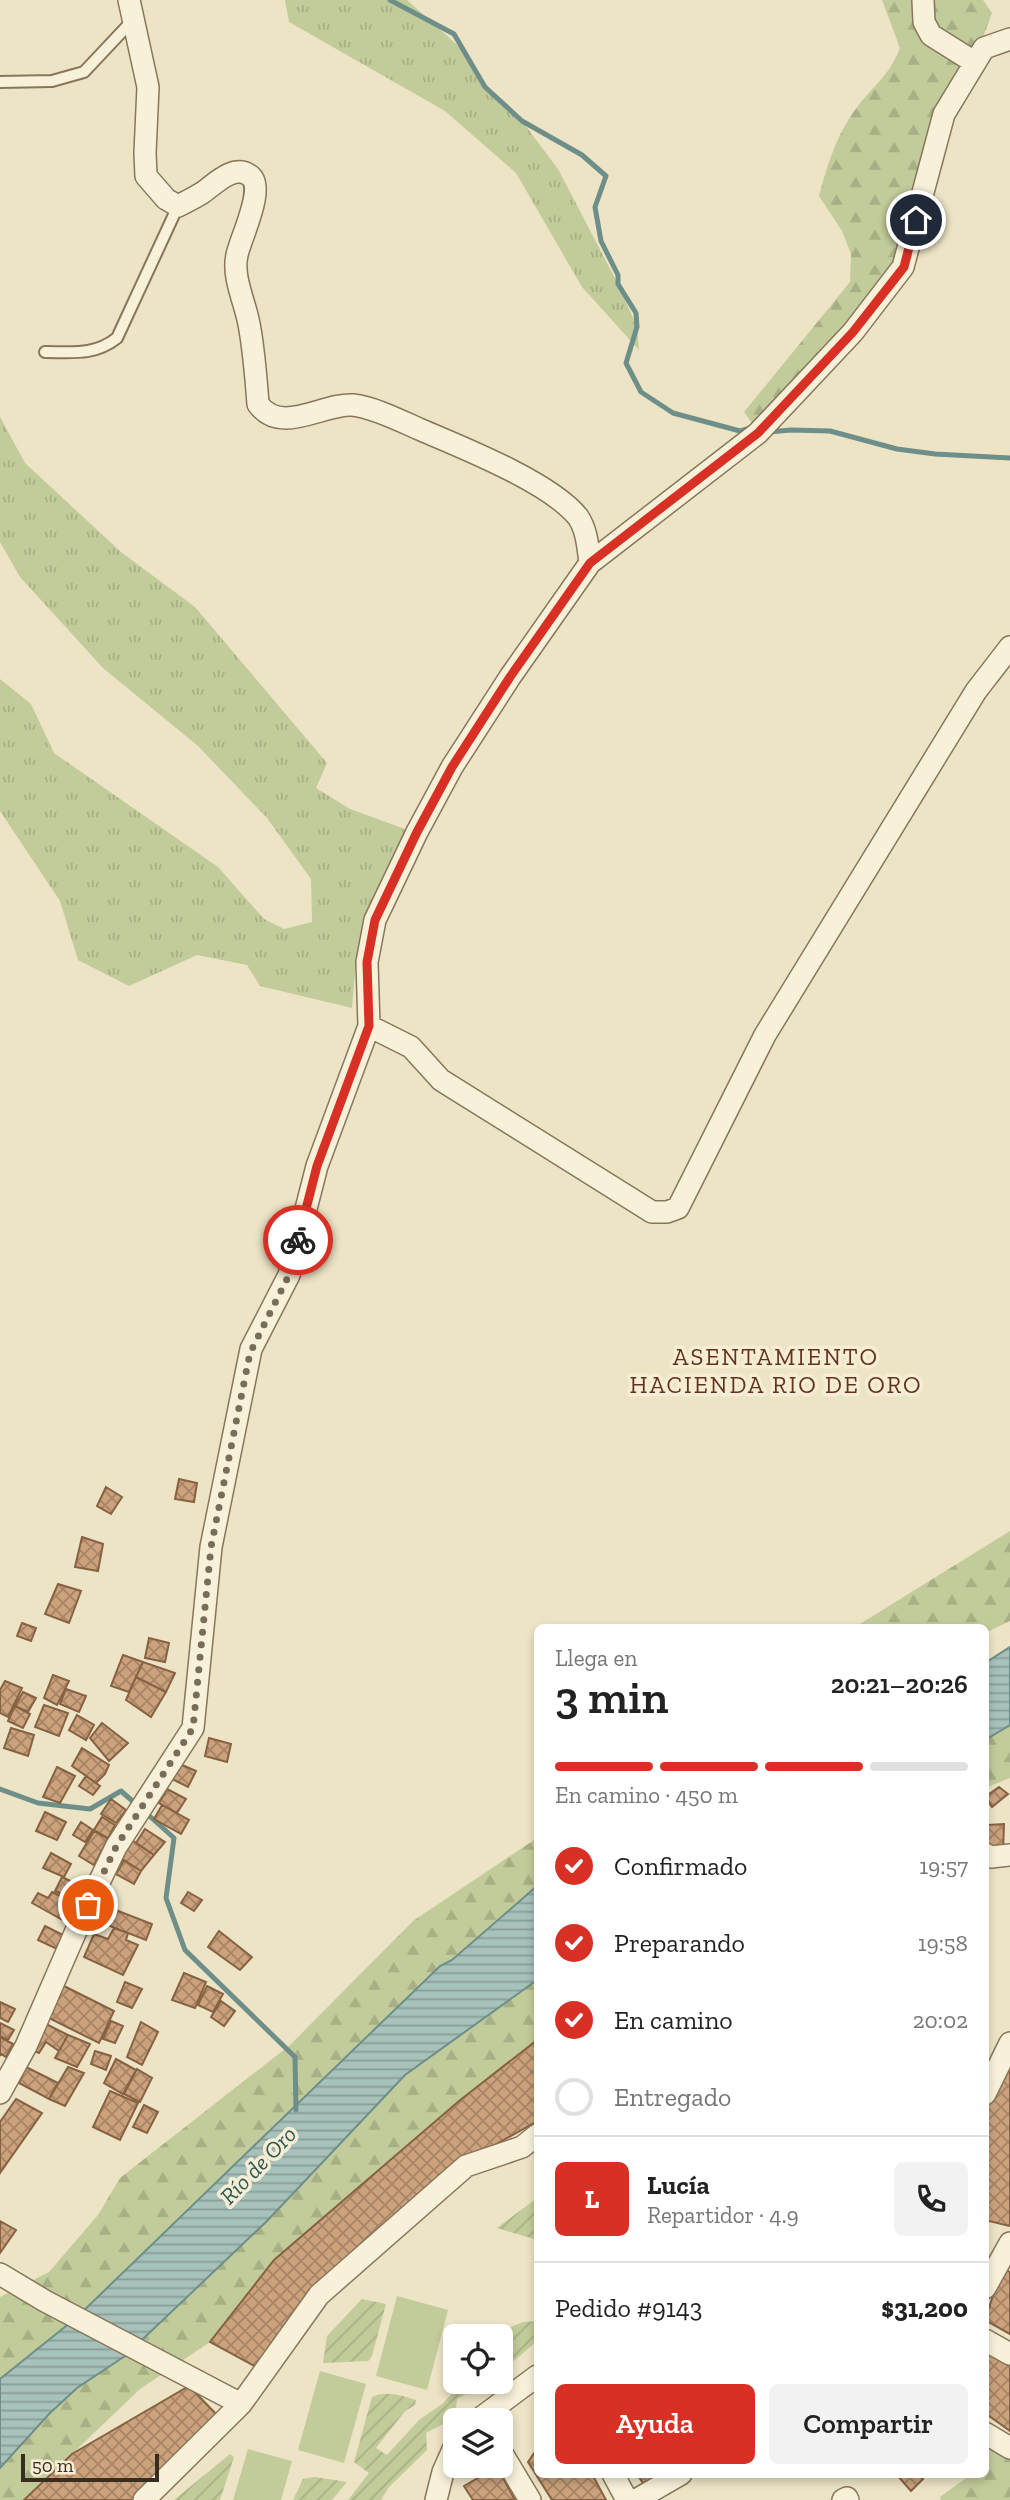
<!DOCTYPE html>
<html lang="es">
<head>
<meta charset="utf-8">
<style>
	body { margin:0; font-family:"Zilla Slab",serif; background:#f2f2f2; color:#222; height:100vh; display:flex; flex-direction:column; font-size:26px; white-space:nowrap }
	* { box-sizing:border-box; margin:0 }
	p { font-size:23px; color:#767676 }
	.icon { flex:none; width:38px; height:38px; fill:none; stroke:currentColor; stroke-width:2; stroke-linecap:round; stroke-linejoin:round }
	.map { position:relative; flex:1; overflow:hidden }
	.panel { position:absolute; left:534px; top:1624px; width:455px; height:854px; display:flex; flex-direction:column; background:#fff; border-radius:10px; box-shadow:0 4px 10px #0003 }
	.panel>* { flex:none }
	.tools { position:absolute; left:443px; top:2324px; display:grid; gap:14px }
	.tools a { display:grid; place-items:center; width:70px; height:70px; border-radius:10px; background:#fff; box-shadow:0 4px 10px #0003; font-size:35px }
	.scale { position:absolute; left:21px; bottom:18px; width:138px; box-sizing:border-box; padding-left:7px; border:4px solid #392d1f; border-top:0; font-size:19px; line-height:24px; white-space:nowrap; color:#392d1f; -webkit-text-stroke:5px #f5eed5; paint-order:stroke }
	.pin { position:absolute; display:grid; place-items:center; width:60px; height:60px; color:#fff; margin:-30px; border:4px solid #fff; border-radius:50%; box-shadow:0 2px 7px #0007 }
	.courier { position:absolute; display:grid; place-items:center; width:70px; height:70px; margin:-35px; border:5px solid #d93025; border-radius:50%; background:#fff; color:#222; box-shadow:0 2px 9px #0007 }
	.overview em { font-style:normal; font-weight:600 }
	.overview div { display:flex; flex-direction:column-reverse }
	.overview { display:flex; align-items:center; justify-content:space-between; height:119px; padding:0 21px }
	h1 { font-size:46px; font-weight:600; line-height:52px }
	.bar { display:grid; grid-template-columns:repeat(4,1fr); gap:10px 7px; align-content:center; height:84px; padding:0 21px }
	.bar i { height:9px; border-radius:5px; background:#e0e0e0 }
	.bar .selected { background:#d93025 }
	.bar p { grid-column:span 4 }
	.line { display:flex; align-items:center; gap:18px; padding:0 21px; border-top:2px solid #e0e0e0 }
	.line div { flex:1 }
	.round { display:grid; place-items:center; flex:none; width:74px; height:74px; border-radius:10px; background:#f2f2f2 }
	ol { padding:0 21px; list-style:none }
	li { display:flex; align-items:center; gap:21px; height:77px }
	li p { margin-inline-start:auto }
	li .icon { padding:7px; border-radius:50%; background:#d93025; color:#fff; stroke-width:4 }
	li:last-child { color:#767676 }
	li i { width:38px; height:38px; border:4px solid #e0e0e0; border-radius:50% }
	.button { display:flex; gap:14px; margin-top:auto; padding:14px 21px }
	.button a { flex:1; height:80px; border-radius:10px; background:#d93025; color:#fff; font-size:28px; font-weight:600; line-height:80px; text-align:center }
	.button a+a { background:#f2f2f2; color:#222 }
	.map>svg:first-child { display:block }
</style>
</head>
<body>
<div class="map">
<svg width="1010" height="2500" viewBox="0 0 1010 2500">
	<defs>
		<pattern id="grass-tufts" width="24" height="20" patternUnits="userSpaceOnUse" patternTransform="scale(1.75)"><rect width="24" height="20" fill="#c2cb9a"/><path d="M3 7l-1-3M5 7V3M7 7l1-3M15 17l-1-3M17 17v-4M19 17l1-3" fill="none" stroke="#a7af84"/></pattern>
		<pattern id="forest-firs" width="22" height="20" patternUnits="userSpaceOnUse" patternTransform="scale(1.75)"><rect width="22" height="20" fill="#c2cb9a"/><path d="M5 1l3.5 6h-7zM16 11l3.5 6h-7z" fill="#a7af84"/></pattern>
		<pattern id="garden-furrows" width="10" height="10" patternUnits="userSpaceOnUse" patternTransform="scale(1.75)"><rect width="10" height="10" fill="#c2cb9a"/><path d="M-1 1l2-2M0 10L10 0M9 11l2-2" fill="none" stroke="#a7af84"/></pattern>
		<pattern id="water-rules" width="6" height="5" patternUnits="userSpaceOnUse" patternTransform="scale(1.75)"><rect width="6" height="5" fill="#a7c1bb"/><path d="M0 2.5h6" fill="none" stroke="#899d97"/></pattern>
		<pattern id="building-cross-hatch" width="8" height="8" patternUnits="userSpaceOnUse" patternTransform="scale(1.75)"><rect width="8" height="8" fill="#cba27c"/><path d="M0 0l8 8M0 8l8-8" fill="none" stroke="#a68465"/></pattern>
	</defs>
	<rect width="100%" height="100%" fill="#ede4c6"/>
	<path fill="url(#grass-tufts)" d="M285 0H407L464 51 485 87 522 121 558 169 618 284 637 327 639 350 582 287 516 173 445 111 289 22Z
		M0 417 25 463 121 552 195 607 327 763 316 788 350 809 416 833 390 874 356 959 352 1008 260 986 247 965 197 955 129 986 78 960 60 901 0 811V679L31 704 54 753 218 867 264 919 284 929 312 922 311 879 267 818 198 746 103 668 20 577 0 542Z"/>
	<path fill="url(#forest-firs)" d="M882 0H983L992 13 900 262 849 327 755 427 744 412 850 282 851 254 842 231 819 196C828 163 837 133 858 106 875 84 889 76 900 48Z
		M1010 1531V1621L985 1633V1628L855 1627Z
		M1010 1725V1778L985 1788V1740Z
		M537 1838V1886L452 1960 440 1966 76 2318 0 2379V2297L49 2272 98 2215 120 2178 290 2045 413 1921Z
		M537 1980V2039L210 2342 140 2389 24 2500H0V2468L49 2414 77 2388 125 2356 266 2221 405 2075Z
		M985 2435 1010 2451V2500H941L940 2497 970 2475 985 2474Z"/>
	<path fill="#c2cb9a" d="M397 2296 448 2310 427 2390 376 2376Z
		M320 2371 366 2384 344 2463 298 2450Z
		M248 2449 292 2461 281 2500H233Z"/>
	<path fill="url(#garden-furrows)" d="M537 2198V2240L497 2228Z
		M362 2299 386 2304 372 2356 368 2361 323 2363 327 2336Z
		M537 2321V2341L501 2372 500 2336H458L464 2324 498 2332 523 2322Z
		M460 2382H489L485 2392H470L457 2399 455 2418 426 2433 427 2450 389 2487 381 2500H348L369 2473 354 2462 372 2397C386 2390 402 2396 416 2400L415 2405 405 2411 376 2448 387 2455 419 2420 442 2404 461 2384Z
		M230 2454 234 2457 220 2500H174Z
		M315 2477 347 2482 332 2500H293L303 2479Z"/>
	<path fill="url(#water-rules)" stroke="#6e8f89" stroke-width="2" d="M1010 1647V1725L985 1740V1663Z
		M537 1886V1980L405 2075 267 2221 125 2356 77 2388 49 2414 0 2468V2379L76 2318 440 1966 452 1960Z"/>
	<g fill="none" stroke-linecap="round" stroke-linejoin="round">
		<path stroke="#6e8f89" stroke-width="5" d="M390 0 454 34 485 87 522 121 582 155 606 176 595 207 601 241 618 275V284L636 313 637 327 626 363 641 392 673 413 740 431 751 428
			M769 432 791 430 830 431 897 449 935 454 1010 458
			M0 1789 38 1803 90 1809 121 1791 137 1805
			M145 1812 174 1838 166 1898 185 1950 295 2057 296 2110"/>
	</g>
	<path fill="url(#building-cross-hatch)" stroke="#876242" stroke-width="2" d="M179 1479 197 1483 194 1502 175 1499Z
		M106 1487 122 1497 111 1514 97 1506Z
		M82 1537 103 1544 98 1571 75 1567Z
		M58 1584 81 1591 69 1623 45 1614Z
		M22 1623 36 1628 31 1641 17 1636Z
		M149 1638 169 1643 165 1662 145 1658Z
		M123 1655 143 1662 129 1692 111 1686Z
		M143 1662 175 1673 166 1692 136 1677Z
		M53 1675 69 1681 57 1705 44 1698Z
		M136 1677 166 1692 151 1717 126 1700Z
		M5 1681 22 1688 8 1717 0 1713V1690Z
		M66 1689 86 1696 79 1712 60 1704Z
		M23 1692 36 1698 28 1712 15 1706Z
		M44 1705 68 1713 59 1736 35 1727Z
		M15 1706 30 1714 23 1728 8 1721Z
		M77 1715 94 1725 86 1740 69 1730Z
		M102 1723 128 1743 109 1761 90 1738Z
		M11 1728 34 1735 28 1756 4 1748Z
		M209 1738 231 1744 227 1762 205 1756Z
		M82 1748 109 1765 105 1774 96 1783 72 1766Z
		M180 1764 196 1771 188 1787 172 1779Z
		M57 1767 75 1776 60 1803 43 1797Z
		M86 1776 100 1786 93 1795 79 1786Z
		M999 1787 1008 1794 992 1807 985 1797Z
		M167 1789 186 1799 177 1813 159 1803Z
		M111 1799 126 1810 116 1823 101 1814Z
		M162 1805 189 1820 181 1834 154 1819Z
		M45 1812 66 1822 57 1840 36 1831Z
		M102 1817 115 1825 108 1838 94 1830Z
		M81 1822 93 1830 85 1842 73 1835Z
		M1004 1824 1003 1853 985 1852 988 1825Z
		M145 1829 165 1842 154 1855 136 1843Z
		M94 1831 108 1839 94 1865 79 1856Z
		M129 1838 154 1855 141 1871 117 1856Z
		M51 1853 71 1864 64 1877 43 1868Z
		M124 1860 141 1871 134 1884 116 1874Z
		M62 1877 83 1887 76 1900 55 1891Z
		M52 1892 79 1905 68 1923 32 1903 38 1893 48 1898Z
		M188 1892 202 1900 194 1911 181 1903Z
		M95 1902 152 1924 146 1940 89 1918Z
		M45 1926 65 1936 59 1950 38 1940Z
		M114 1928 128 1933 126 1940 138 1945 123 1975 84 1957 94 1934 108 1939Z
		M219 1931 252 1957 240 1970 208 1947Z
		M184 1973 206 1982 195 2008 172 2000Z
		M125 1982 142 1989 132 2008 117 2002Z
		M62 1985 114 2011 99 2043 45 2016Z
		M207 1986 223 1994 213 2012 198 2005Z
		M221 2001 235 2011 224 2026 211 2017Z
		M0 2002 15 2009 8 2022 0 2018Z
		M111 2021 123 2026 115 2043 103 2039Z
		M141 2022 158 2032 142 2065 127 2057Z
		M0 2023 14 2030 8 2040 0 2036Z
		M44 2023 68 2035 59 2051 46 2042 39 2053 30 2049Z
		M68 2035 90 2044 77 2067 55 2058Z
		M0 2037 13 2044 6 2057 1 2054 0 2056Z
		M537 2040V2120L534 2123 466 2161 260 2369 210 2342 274 2260 459 2101Z
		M95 2051 111 2056 106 2070 91 2064Z
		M1010 2058V2225L1009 2226 985 2220V2108Z
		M116 2059 136 2070 123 2094 104 2083Z
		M26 2067 58 2083 49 2099 19 2083Z
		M68 2067 84 2073 65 2106 49 2099Z
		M137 2069 152 2078 140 2102 124 2094Z
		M110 2091 138 2103 120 2140 93 2127Z
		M16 2099 42 2113 0 2173V2122Z
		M144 2105 158 2112 147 2133 133 2127Z
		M0 2221 16 2230 0 2253Z
		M1002 2268 1010 2272V2334L985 2320Z
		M985 2352 1010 2364V2431L985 2413Z
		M189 2386 220 2418 137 2500H24L72 2454Z
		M537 2449V2474H592L606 2500H552L528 2462Z
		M497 2467 515 2500H473L464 2486Z
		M637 2474H671L648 2491Z
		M896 2474H918L923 2479 911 2491Z"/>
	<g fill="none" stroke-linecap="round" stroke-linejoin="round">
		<g stroke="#88765c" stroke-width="14">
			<path id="lane" d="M0 82 52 81 84 72 132 21
				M45 352C72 352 94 356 117 338L178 206"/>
		</g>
		<g stroke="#88765c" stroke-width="24">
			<path id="street" d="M129 0 148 87 145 153 146 176 166 199 178 206C186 202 194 198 202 193 214 185 233 164 249 175 267 186 240 239 237 255 232 277 245 302 249 324 254 350 256 377 258 404 281 436 323 403 353 405 373 407 401 421 419 429 461 447 550 482 578 517 587 530 588 548 590 563
				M923 0 924 22 931 35 974 62
				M369 1026 411 1047 441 1080 652 1212H667L678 1208 765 1035 976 691 1010 647
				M985 1854 991 1857 1010 1855
				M0 2093 26 2046 79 1924 116 1847 193 1728 211 1547 251 1349 289 1275 317 1166 369 1026 367 962 375 920 417 832 452 767 510 677 590 563 758 433 853 332 903 267 944 114 984 48 1010 39
				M985 2094 1010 2043
				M0 2274 45 2301 241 2404
				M985 2288 1010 2243
				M985 2340 1010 2354
				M478 2420 537 2376
				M985 2433 1010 2448
				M500 2450 530 2500
				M613 2474 627 2500
				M144 2500 241 2404 319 2295 466 2166 522 2147 537 2135
				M436 2500 443 2472 455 2445
				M636 2500 681 2474
				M843 2500 847 2498 848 2500"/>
		</g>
		<use href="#lane" stroke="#f8f1d9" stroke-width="10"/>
		<use href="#street" stroke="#f8f1d9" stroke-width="21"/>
	</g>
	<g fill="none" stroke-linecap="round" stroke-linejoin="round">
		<path stroke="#786d59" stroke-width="7" stroke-dasharray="0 12.6" d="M88 1905 116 1847 193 1728 211 1547 250 1353 289 1275 298 1240"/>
		<path stroke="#d93025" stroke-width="9" d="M298 1240 317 1166 369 1026 367 962 375 920 417 832 452 767 510 677 590 563 758 433 853 332 904 267 916 220"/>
	</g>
	<g text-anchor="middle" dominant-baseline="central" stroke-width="7" stroke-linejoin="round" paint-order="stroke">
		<g font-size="23" font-style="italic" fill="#2f5858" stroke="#f5eed5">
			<text transform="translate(258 2165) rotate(-46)">Río de Oro</text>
		</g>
		<g font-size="24" letter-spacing="2" fill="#643320" stroke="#f5eed5">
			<text x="776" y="1356">ASENTAMIENTO<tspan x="776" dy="28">HACIENDA RIO DE ORO</tspan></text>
		</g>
	</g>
</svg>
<div class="tools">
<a><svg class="icon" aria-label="locate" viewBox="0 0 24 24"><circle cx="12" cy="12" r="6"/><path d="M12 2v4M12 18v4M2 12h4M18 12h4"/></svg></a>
<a><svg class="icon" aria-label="layers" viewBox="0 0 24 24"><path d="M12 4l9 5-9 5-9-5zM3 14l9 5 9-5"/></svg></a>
</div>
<div class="scale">50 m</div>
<div class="pin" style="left:88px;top:1905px;background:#ea580c"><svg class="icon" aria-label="bag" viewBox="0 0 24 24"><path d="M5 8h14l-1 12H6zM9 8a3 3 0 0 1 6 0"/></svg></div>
<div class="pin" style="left:916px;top:220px;background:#1f2937"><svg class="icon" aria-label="home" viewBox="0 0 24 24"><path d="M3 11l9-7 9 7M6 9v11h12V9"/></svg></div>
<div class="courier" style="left:298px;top:1240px"><svg class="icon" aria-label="bike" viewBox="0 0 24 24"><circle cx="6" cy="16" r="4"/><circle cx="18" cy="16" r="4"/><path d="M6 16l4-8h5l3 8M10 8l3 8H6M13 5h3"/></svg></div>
<section class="panel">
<div class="overview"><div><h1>3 min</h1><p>Llega en</p></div><em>20:21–20:26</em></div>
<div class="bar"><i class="selected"></i><i class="selected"></i><i class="selected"></i><i></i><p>En camino · 450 m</p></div>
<ol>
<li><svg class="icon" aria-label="check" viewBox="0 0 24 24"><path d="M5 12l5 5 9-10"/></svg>Confirmado<p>19:57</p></li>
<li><svg class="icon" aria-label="check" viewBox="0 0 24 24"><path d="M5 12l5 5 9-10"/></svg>Preparando<p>19:58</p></li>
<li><svg class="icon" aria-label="check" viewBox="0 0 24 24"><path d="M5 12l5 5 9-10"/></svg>En camino<p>20:02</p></li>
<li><i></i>Entregado</li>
</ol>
<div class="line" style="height:126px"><b class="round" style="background:#d93025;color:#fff">L</b><div><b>Lucía</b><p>Repartidor · 4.9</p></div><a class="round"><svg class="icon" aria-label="phone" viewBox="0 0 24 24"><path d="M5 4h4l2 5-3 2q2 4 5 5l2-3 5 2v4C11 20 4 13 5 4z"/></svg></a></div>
<div class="line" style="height:91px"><div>Pedido #9143</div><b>$31,200</b></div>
<div class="button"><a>Ayuda</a><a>Compartir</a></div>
</section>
</div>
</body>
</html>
